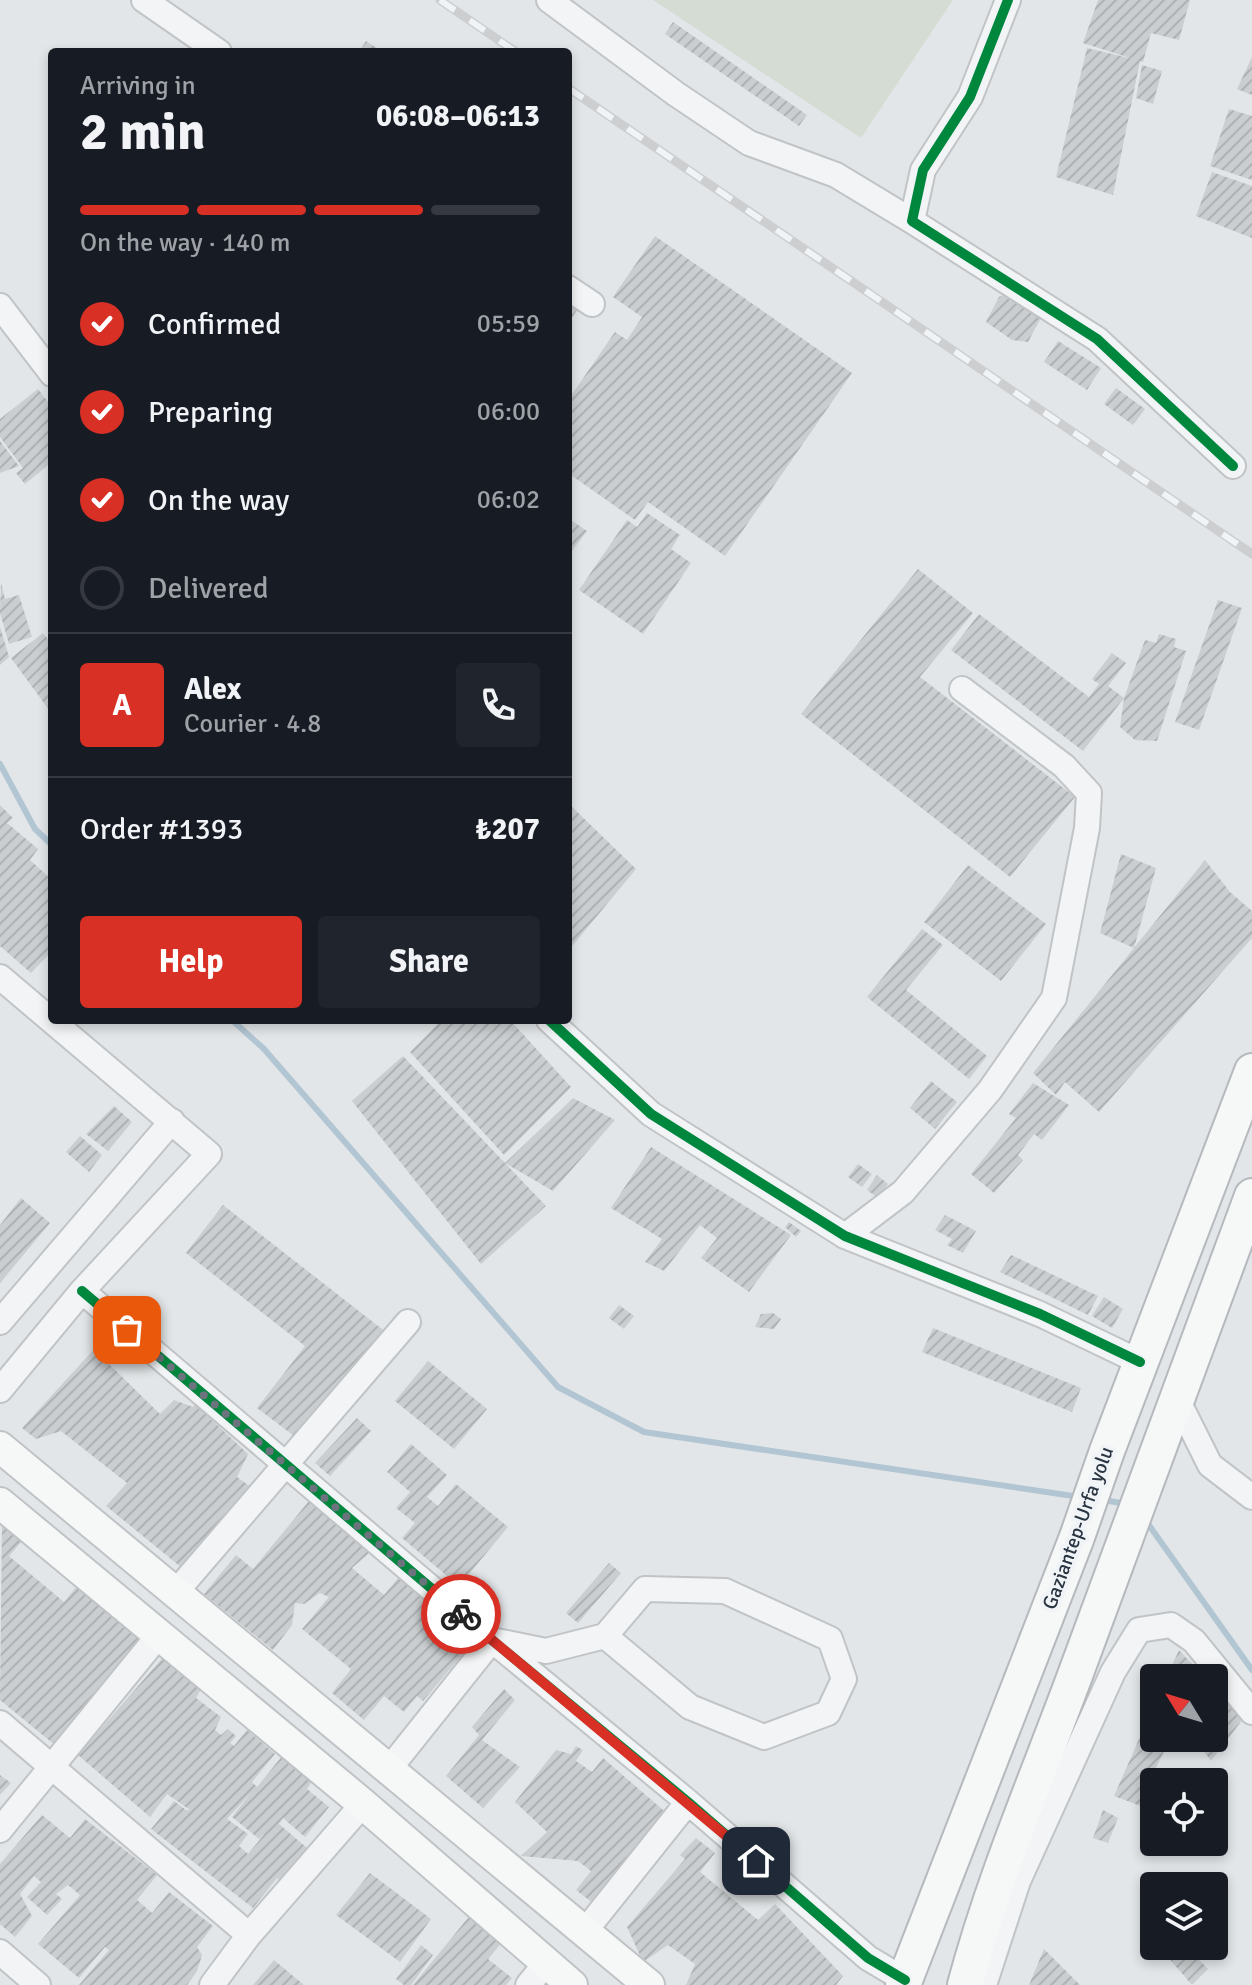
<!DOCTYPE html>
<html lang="en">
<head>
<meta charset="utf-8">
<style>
	body { margin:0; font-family:Signika,sans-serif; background:#20242c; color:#f1f3f6; height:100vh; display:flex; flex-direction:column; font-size:30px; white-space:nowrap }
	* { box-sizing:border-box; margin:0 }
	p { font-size:26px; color:#9ea1a6 }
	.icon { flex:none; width:44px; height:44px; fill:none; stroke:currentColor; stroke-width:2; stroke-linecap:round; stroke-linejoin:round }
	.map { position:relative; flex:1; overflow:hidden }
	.sheet { position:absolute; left:48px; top:48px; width:524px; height:976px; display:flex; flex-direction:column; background:#171b24; border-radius:8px; box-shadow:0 4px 12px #0003 }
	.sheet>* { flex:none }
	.needle { width:52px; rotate:308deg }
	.controls { position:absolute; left:1140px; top:1664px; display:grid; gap:16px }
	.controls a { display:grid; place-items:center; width:88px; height:88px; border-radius:8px; background:#171b24; box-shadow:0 4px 12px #0003; font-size:40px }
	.pin { position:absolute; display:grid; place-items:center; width:68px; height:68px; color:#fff; margin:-34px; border-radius:16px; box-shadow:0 4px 12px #0006 }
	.courier { position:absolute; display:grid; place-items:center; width:80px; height:80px; margin:-40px; border:6px solid #d93025; border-radius:50%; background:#fff; color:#222; box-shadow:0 2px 10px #0007 }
	.summary em { font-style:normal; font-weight:800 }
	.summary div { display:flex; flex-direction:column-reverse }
	.summary { display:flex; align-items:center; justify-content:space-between; height:136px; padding:0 32px }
	h1 { font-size:52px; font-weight:800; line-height:60px }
	.bar { display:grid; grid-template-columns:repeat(4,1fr); gap:12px 8px; align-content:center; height:96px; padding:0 32px }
	.bar i { height:10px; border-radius:6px; background:#363941 }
	.bar .selected { background:#d93025 }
	.bar p { grid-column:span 4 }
	.line { display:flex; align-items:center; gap:20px; padding:0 32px; border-top:2px solid #363941 }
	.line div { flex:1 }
	.round { display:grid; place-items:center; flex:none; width:84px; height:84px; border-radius:8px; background:#20242c }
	ol { padding:0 32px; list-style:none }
	li { display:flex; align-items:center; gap:24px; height:88px }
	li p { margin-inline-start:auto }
	li .icon { padding:8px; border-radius:50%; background:#d93025; color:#fff; stroke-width:4 }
	li:last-child { color:#9ea1a6 }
	li i { width:44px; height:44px; border:4px solid #363941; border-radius:50% }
	.cta { display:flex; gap:16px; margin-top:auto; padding:16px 32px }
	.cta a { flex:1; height:92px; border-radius:8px; background:#d93025; color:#fff; font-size:32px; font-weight:800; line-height:92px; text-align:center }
	.cta a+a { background:#20242c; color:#f1f3f6 }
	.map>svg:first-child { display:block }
</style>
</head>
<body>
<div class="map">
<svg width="1252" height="1985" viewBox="0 0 1252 1985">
	<defs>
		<pattern id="building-hatch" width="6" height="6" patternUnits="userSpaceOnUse" patternTransform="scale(2)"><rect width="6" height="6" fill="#cbced0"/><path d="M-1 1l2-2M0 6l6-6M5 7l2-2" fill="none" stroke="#aeb2b4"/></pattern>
	</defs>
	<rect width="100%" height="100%" fill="#e3e6e8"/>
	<path fill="#d5dcd3" d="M653 0H953L861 138Z"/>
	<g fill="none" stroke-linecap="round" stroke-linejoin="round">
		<path stroke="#b2c5d3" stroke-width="6" d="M0 764 35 829 52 845
			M232 1020 264 1049 558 1387 644 1432 1080 1497
			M1103 1500 1127 1504
			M1146 1521 1252 1670"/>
	</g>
	<path fill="url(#building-hatch)" fill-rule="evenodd" d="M1098 0H1190L1179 40 1151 33 1143 62 1140 61 1113 195 1056 177 1087 48 1133 59 1083 43Z
		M673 22 807 115 799 126 665 34Z
		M366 41 383 52H359Z
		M1252 57V95L1237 89Z
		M1142 65 1162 71 1153 104 1136 98Z
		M1229 109 1252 116V180L1210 166Z
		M1212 172 1252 186V238L1196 216Z
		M655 236 852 373 725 556 648 502 635 520 568 473V400L615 332 627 340 642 317 613 297Z
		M1010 292 1043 314 1028 342 1012 340 986 322 999 297Z
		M568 301 579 307 568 324Z
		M1058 341 1101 368 1087 390 1044 362Z
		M1116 388 1145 409 1133 425 1104 404Z
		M38 389 52 407V462L25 484 16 473 23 468 0 437V419Z
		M0 441 19 466 0 473Z
		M647 513 680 535 671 549 691 563 643 634 579 590 627 520 637 527Z
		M568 518 587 531 568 556Z
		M918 569 973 613 920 677 1075 797 1010 877 801 714Z
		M1 583 5 599 19 595 32 637 9 644 0 613Z
		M1218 600 1242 608 1199 730 1175 722Z
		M979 614 1089 697 1099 684 1092 679 1112 653 1126 663 1108 686 1124 698 1145 640 1156 643 1159 634 1176 639 1174 647 1186 651 1157 741 1135 740 1120 727 1124 698 1083 751 951 650Z
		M0 626 9 657 0 665Z
		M43 633 52 644V714L11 658Z
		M568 803 636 869 568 951Z
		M0 805 13 818 7 823 38 849 30 860 52 880V951L31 973 0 946Z
		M1121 854 1156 868 1134 948 1100 933Z
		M1205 860 1230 892 1252 911V938L1099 1112 1065 1082 1056 1095 1033 1073Z
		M968 865 1046 924 1001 981 924 922Z
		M922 929 943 945 906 990 987 1056 969 1079 867 997Z
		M442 1020H510L571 1087 504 1155 410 1052Z
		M403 1056 546 1206 481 1264 352 1101Z
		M931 1081 957 1102 935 1129 910 1108Z
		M1033 1083 1069 1105 1042 1140 1034 1134 1018 1155 1023 1160 994 1193 971 1174 1016 1118 1009 1114Z
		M573 1098 615 1120 553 1191 505 1163Z
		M114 1106 132 1122 108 1151 86 1134Z
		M80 1136 102 1155 89 1172 66 1152Z
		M651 1147 791 1235 749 1292 701 1258 717 1238 700 1225 664 1271 645 1262 662 1239 611 1208Z
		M858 1164 872 1174 862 1187 848 1177Z
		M877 1175 888 1184 878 1198 867 1190Z
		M21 1198 50 1223 0 1283V1225Z
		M223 1205 387 1333 302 1442 257 1408 305 1346 186 1253Z
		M945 1215 976 1231 963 1253 947 1245 952 1239 935 1230Z
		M789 1222 801 1231 796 1237 785 1227Z
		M1011 1255 1098 1296 1088 1315 1000 1272Z
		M1104 1297 1123 1309 1112 1328 1092 1316Z
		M619 1305 634 1316 624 1329 609 1318Z
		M773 1313 781 1319 774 1329 755 1327 761 1314Z
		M933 1328 1081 1388 1072 1412 922 1352Z
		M106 1336 119 1349 109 1364 160 1414 174 1400 193 1407 195 1404 248 1454 237 1477 255 1490 187 1572 106 1506 127 1483 61 1431 36 1439 22 1428Z
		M428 1361 487 1409 454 1449 395 1401Z
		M357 1418 371 1431 330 1476 315 1463Z
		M411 1444 447 1475 427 1497 438 1506 456 1484 508 1527 459 1586 402 1538 415 1523 396 1508 410 1492 387 1472Z
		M320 1500 376 1547 352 1568 384 1595 398 1578 474 1641 423 1701 417 1696 404 1712 384 1696 364 1720 332 1693 351 1669 302 1629 329 1597 320 1593 304 1604 295 1603 292 1625 273 1650 204 1594 236 1555 253 1569 309 1501Z
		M2 1522 23 1540 9 1556 64 1602 77 1586 144 1641 56 1746 0 1700Z
		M609 1563 621 1573 578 1623 566 1613Z
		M1179 1650 1205 1678H1166Z
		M166 1654 202 1687 196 1698 221 1717 215 1730 221 1735 228 1729 236 1736 230 1743 234 1746 247 1730 275 1754 252 1782 257 1787 283 1755 313 1780 307 1789 329 1807 305 1837 283 1818 279 1824 307 1848 280 1881 277 1878 253 1908 151 1829 174 1801 186 1810H190L167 1794 150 1817 78 1755ZM251 1793 232 1817 259 1839 266 1832 248 1854 239 1846 248 1834 227 1819Z
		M1214 1688 1243 1719 1211 1761 1194 1738H1214Z
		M504 1689 515 1700 482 1740 520 1767 483 1808 446 1776 479 1735 472 1727Z
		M1154 1705V1738H1171L1152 1775 1172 1781 1154 1782V1811L1114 1796Z
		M576 1746 583 1750 576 1761 592 1772 603 1758 670 1816 598 1907 576 1890 591 1871 578 1861 521 1856 547 1832 515 1802 556 1750 571 1754Z
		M0 1775 11 1783 0 1795Z
		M1103 1810 1118 1818 1108 1843 1093 1838Z
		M42 1815 70 1838 85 1819 157 1875 137 1900 152 1913 169 1892 213 1926 197 1947 202 1955 197 1971 187 1985H79L109 1950 105 1947 79 1978 38 1944 80 1895 68 1885 56 1894 62 1899 47 1915 27 1897 41 1882 34 1876 20 1894 32 1916 15 1937 0 1924V1864Z
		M696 1838 715 1853 700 1872 758 1920 775 1904 843 1976 836 1985H686L695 1964 668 1945 643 1962 627 1927 685 1859 680 1855Z
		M370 1873 431 1919 400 1962 336 1915Z
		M472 1913 504 1940 488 1959 512 1978 506 1985H413Z
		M421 1945 433 1955 411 1985H404L396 1979Z
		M1158 1946H1186L1208 1969 1192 1985Z
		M1044 1949 1080 1985H1029Z
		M274 1960 304 1985H253Z"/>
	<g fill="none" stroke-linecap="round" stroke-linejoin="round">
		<g stroke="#c1c4c6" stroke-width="28">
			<path id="minor" d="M144 0 219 52
				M549 0 676 94 749 143 836 175 912 221
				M1008 0 970 97 923 170 912 221 1097 339 1233 466
				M568 288 592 304
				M0 306 52 374
				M0 977 209 1154 82 1291 0 1390
				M549 1020 651 1114 845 1236 1040 1314 1140 1362
				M845 1236 903 1192 990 1090 1054 998 1087 828 1089 793 1064 766 962 689
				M82 1291 492 1640 688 1802 868 1958 905 1980
				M0 1322 172 1121
				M1178 1401 1210 1465 1252 1497
				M175 1593 408 1322
				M0 1723 249 1935
				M389 1769 492 1640 546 1651 605 1636 690 1707 764 1737 828 1713 844 1679 830 1639 725 1591 645 1589 605 1636
				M0 1830 159 1635
				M585 1931 688 1802
				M0 1952 38 1985
				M212 1985 249 1935 363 1804
				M528 1985 546 1963
				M984 1985 1018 1881 1113 1672 1139 1630 1171 1625 1194 1641 1252 1712"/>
		</g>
		<g stroke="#c0c3c6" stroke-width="34">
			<path id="major" d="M0 1447 649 1985
				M0 1503 363 1804 572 1985"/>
		</g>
		<g stroke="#b5b9bd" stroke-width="38">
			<path id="highway" d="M903 1985 1077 1537 1107 1451 1252 1071
				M965 1985C993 1880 1036 1780 1074 1678 1133 1517 1194 1357 1252 1196"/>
		</g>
		<use href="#minor" stroke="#f2f4f5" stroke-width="24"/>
		<use href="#major" stroke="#f6f7f7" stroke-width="30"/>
		<use href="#highway" stroke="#f6f7f7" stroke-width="34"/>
		<g stroke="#ccced0" stroke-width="9">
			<path id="rail" d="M440 0 516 52
				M568 88 1252 554"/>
		</g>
		<use href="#rail" stroke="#f1f4f7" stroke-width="6" stroke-dasharray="18" stroke-linecap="butt"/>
		<g stroke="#f1f4f7" stroke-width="15">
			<path id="cycleway" d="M1008 0 970 97 923 170 912 221 1097 339 1233 466
				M549 1020 651 1114 845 1236 1040 1314 1140 1362
				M82 1291 492 1640 688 1802 868 1958 905 1980"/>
		</g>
		<use href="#cycleway" stroke="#00873e" stroke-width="10"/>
	</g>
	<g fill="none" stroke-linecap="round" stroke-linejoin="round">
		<path stroke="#6b737c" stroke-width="8" stroke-dasharray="0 14.4" d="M127 1330 461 1614"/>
		<path stroke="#d93025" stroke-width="10" d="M461 1614 756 1861"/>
	</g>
	<g text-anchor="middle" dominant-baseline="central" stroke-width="8" stroke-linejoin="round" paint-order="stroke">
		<g font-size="20" fill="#2a3542" stroke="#f1f4f7">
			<text transform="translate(1078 1528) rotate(-70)">Gaziantep-Urfa yolu</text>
		</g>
	</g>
</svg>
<div class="controls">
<a><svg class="needle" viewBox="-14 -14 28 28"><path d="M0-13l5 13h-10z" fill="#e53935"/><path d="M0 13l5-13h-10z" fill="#9ea1a6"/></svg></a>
<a><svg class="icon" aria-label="locate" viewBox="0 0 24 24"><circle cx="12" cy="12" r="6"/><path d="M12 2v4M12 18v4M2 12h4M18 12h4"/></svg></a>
<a><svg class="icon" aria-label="layers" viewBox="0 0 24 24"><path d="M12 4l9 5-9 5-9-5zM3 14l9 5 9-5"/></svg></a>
</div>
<div class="pin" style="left:127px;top:1330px;background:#ea580c"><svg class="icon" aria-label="bag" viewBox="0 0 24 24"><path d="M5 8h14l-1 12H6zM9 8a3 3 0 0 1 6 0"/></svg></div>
<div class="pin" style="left:756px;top:1861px;background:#1f2937"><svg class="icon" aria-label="home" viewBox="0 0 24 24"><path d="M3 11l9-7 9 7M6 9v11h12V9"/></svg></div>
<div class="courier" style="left:461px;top:1614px"><svg class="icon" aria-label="bike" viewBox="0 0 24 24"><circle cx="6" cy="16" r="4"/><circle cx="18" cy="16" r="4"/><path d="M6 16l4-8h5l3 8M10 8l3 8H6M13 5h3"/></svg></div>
<section class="sheet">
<div class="summary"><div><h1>2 min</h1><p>Arriving in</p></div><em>06:08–06:13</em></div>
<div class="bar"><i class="selected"></i><i class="selected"></i><i class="selected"></i><i></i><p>On the way · 140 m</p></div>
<ol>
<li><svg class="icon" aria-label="check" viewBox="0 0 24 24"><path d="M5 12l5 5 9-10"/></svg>Confirmed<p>05:59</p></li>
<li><svg class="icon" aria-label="check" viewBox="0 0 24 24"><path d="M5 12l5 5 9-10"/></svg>Preparing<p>06:00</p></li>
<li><svg class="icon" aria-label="check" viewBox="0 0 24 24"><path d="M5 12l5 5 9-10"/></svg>On the way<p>06:02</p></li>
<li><i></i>Delivered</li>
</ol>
<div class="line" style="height:144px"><b class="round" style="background:#d93025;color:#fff">A</b><div><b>Alex</b><p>Courier · 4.8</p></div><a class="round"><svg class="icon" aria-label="phone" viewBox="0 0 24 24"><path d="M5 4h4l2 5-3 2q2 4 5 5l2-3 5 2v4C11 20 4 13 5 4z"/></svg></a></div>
<div class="line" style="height:104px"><div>Order #1393</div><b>₺207</b></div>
<div class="cta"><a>Help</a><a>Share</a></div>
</section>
</div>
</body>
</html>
